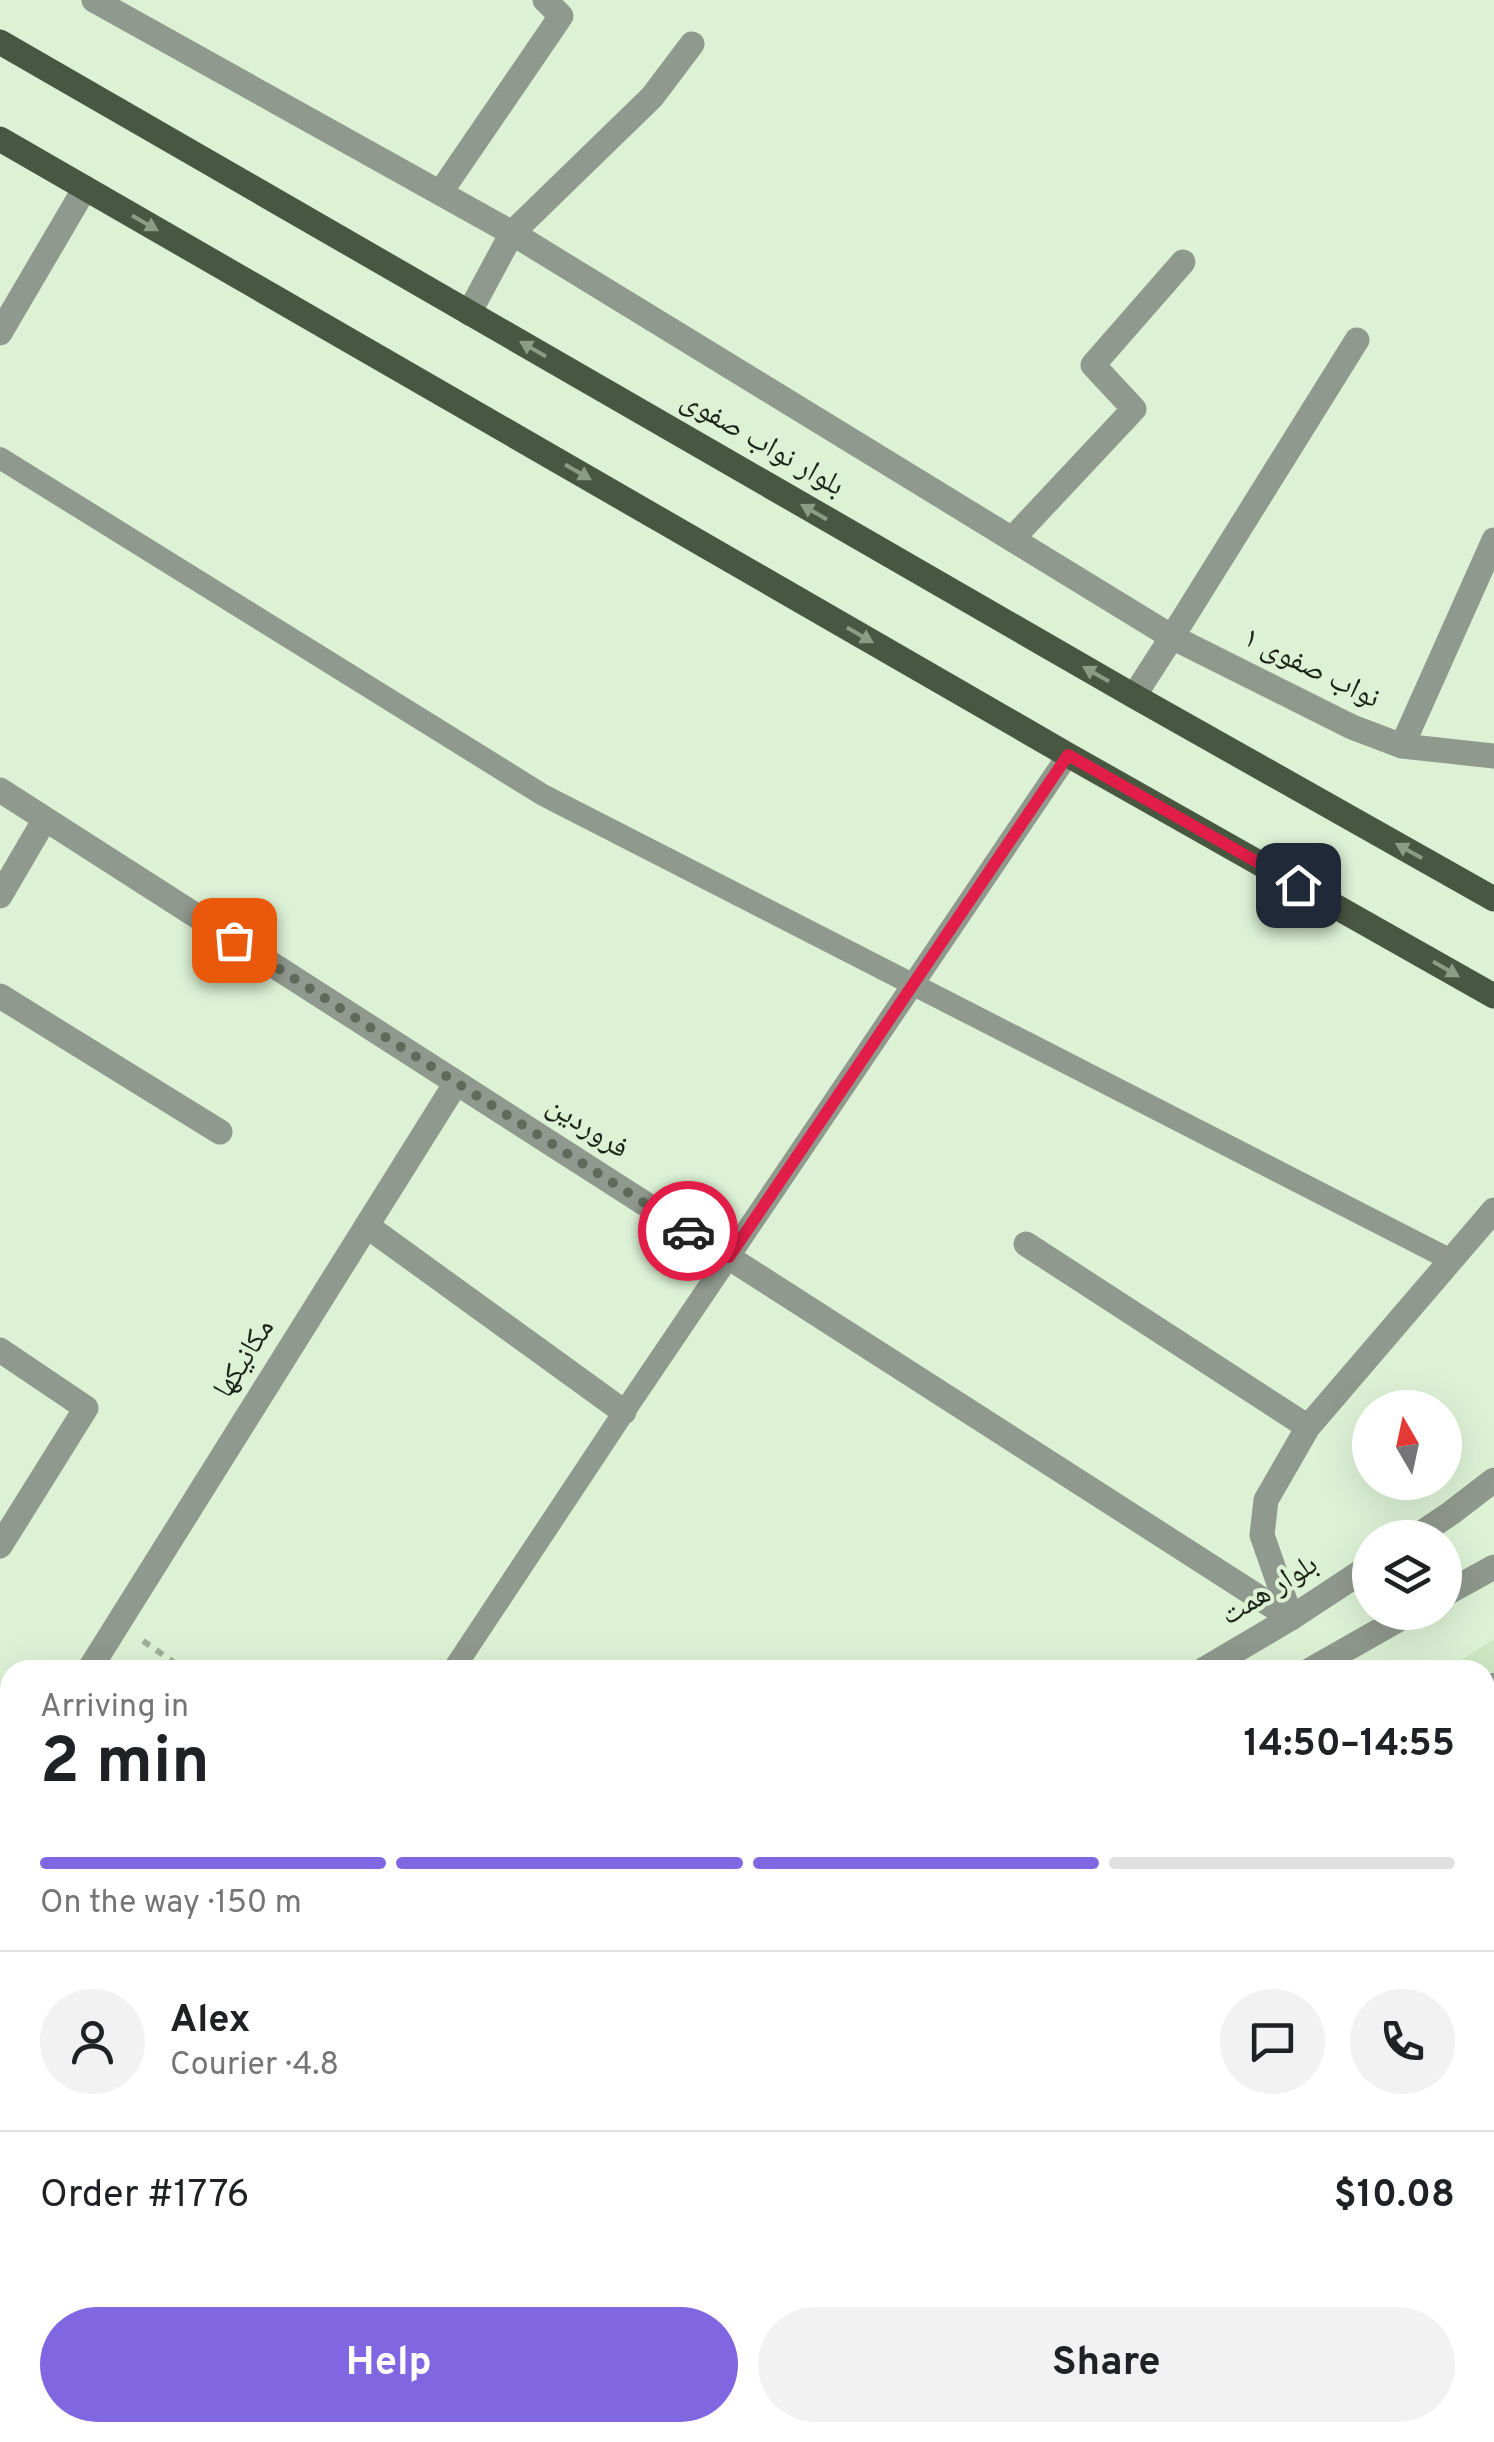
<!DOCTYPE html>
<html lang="en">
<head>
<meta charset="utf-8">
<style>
	body { margin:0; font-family:Overpass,"Noto Naskh Arabic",sans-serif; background:#f2f2f2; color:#202124; height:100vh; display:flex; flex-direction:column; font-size:38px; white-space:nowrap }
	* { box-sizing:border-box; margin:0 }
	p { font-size:32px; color:#757577 }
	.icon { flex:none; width:55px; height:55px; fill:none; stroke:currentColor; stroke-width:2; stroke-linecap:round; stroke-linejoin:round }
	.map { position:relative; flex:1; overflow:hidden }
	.drawer { position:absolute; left:0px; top:1660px; width:1495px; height:782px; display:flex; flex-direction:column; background:#fff; border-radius:30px 30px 0 0; box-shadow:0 10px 40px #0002 }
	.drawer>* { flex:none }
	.needle { width:65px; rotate:351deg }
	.fabs { position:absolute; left:1352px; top:1390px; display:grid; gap:20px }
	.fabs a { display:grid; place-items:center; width:110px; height:110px; border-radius:50%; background:#fff; box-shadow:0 10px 40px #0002; font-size:50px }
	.pin { position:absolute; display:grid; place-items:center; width:85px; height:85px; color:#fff; margin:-42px; border-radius:20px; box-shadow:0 5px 15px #0006 }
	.courier { position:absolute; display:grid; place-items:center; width:100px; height:100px; margin:-50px; border:8px solid #e11d48; border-radius:50%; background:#fff; color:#222; box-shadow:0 2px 12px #0007 }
	.summary em { font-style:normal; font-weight:700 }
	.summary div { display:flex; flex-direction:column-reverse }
	.summary { display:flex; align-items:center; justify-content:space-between; height:170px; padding:0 40px }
	h1 { font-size:65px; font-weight:700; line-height:75px }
	.bar { display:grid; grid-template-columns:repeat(4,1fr); gap:15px 10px; align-content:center; height:120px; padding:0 40px }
	.bar i { height:12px; border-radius:8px; background:#e0e0e0 }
	.bar .selected { background:#8166e1 }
	.bar p { grid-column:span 4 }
	.line { display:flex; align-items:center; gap:25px; padding:0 40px; border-top:2px solid #e0e0e0 }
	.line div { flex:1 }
	.round { display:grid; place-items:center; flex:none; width:105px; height:105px; border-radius:52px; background:#f2f2f2 }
	.button { display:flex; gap:20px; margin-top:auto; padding:20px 40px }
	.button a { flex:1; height:115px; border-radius:60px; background:#8166e1; color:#fff; font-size:40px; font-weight:700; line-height:115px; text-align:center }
	.button a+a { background:#f2f2f2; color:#202124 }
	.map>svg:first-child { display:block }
</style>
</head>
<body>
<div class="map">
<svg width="1494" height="2442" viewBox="0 0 1494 2442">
	<rect width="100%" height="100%" fill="#ddf2d5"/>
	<path fill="#cee8c4" d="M1494 1639V2442H201L216 2432H1485V1670H1445Z"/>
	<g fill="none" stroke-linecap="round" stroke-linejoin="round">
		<path stroke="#a0b199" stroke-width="6" stroke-dasharray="8 8" stroke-linecap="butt" d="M143 1641 185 1670"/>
		<path stroke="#90998d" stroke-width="22" d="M0 458 543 795 1451 1260
			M453 1670 624 1412 1068 755
			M1485 1689 1492 1684 1494 1689
			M274 2442 289 2432"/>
		<path stroke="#90998d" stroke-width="25" d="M94 0 512 233 1172 637 1357 340
			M440 193 561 16 545 0
			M469 313 512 233 652 97 692 44
			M0 333 85 188
			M1013 538 1134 409 1093 365 1183 262
			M1134 696 1172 637 1352 727 1402 746 1494 756
			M1402 746 1494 540
			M0 790 1291 1618
			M0 896 45 819
			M0 996 220 1132
			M367 1226 624 1412
			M1026 1244 1308 1427
			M0 1350 86 1408 0 1546
			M1291 1618 1262 1535 1266 1500 1308 1427 1494 1210
			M89 1670 456 1083
			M0 1815 10 1799"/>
		<path stroke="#90998d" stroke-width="25" d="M1414 1538 1451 1513 1494 1480
			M1445 1594 1494 1567
			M1203 1670 1291 1618 1370 1566
			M1310 1670 1412 1612
			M0 2108 10 2107
			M0 2164H10"/>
		<path stroke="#485742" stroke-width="25" d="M0 42 1134 696 1494 899
			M0 139 1068 755 1494 996"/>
	</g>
	<defs><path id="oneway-solid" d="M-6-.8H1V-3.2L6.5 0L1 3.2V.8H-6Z" transform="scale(2.5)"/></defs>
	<g fill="#8b9d84">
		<use href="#oneway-solid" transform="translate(145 223) rotate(30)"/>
		<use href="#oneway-solid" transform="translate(533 349) rotate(-150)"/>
		<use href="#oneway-solid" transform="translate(578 472) rotate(30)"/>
		<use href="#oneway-solid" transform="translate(814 512) rotate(-150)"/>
		<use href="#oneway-solid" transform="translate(860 635) rotate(30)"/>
		<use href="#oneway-solid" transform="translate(1096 674) rotate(-150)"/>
		<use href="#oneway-solid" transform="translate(1409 851) rotate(-151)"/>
		<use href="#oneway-solid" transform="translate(1446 969) rotate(30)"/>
	</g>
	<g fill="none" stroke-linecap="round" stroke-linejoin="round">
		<path stroke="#5f6b5a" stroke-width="10" stroke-dasharray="0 18" d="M234 940 688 1231"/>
		<path stroke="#e11d48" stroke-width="12" d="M688 1231 729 1257 1068 755 1298 885"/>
	</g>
	<g text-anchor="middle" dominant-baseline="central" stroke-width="8" stroke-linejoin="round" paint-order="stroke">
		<g font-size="30" fill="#1b2318" stroke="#ddf2d5">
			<text transform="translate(762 444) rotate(30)">بلوار نواب صفوی</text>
			<text transform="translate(1311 669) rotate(26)">نواب صفوی ۱</text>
			<text transform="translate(587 1128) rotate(33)">فروردین</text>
			<text transform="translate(245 1359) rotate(-58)">مکانیکها</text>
			<text transform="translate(1270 1591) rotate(-32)">بلوار همت</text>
		</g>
	</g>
</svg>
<div class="fabs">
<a><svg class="needle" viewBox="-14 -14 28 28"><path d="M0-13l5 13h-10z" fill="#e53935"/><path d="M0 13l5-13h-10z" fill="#757577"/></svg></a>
<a><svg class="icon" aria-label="layers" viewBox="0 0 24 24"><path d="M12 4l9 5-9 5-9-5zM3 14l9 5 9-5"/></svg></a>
</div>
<div class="pin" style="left:234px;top:940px;background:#ea580c"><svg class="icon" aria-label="bag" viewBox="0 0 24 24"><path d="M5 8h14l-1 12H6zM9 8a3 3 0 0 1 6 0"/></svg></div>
<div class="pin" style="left:1298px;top:885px;background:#1f2937"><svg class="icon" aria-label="home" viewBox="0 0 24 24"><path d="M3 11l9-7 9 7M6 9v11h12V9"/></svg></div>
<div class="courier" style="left:688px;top:1231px"><svg class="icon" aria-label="car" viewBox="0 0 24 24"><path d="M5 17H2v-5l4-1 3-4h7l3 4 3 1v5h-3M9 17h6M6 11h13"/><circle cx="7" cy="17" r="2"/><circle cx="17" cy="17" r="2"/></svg></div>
<section class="drawer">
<div class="summary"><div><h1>2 min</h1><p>Arriving in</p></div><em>14:50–14:55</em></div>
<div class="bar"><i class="selected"></i><i class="selected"></i><i class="selected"></i><i></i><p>On the way · 150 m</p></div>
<div class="line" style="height:180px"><a class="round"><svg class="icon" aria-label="person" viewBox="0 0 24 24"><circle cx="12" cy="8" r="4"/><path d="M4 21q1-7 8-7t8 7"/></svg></a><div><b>Alex</b><p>Courier · 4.8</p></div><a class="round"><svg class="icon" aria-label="chat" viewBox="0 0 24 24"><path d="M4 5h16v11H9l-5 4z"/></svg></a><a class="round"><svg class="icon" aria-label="phone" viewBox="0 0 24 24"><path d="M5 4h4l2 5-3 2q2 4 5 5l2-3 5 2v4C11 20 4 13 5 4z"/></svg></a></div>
<div class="line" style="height:130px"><div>Order #1776</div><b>$10.08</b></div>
<div class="button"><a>Help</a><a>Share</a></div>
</section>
</div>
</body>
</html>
